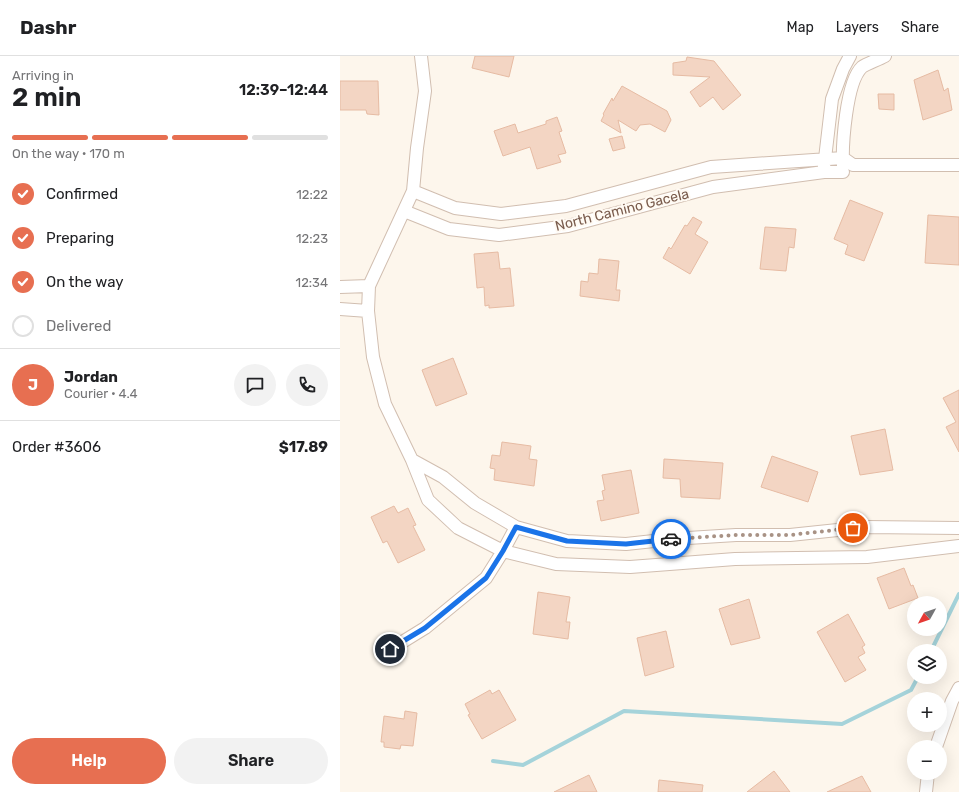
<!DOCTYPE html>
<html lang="en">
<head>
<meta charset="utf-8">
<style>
	body { margin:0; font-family:Rubik,sans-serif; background:#f2f2f2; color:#202124; height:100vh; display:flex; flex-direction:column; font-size:15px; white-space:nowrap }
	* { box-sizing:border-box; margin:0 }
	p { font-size:13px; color:#757577 }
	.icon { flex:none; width:22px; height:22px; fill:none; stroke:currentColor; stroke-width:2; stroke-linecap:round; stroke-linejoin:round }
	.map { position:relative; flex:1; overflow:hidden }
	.drawer { display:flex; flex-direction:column; background:#fff; width:340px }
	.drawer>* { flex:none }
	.needle { width:26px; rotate:230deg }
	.fabs { position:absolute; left:567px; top:540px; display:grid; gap:8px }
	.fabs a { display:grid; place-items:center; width:40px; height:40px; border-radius:50%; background:#fff; box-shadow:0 4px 16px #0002; font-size:20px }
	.pin { position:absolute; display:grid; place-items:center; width:34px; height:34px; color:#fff; margin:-17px; border:2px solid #fff; border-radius:50%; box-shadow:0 1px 4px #0007 }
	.courier { position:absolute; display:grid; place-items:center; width:40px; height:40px; margin:-20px; border:3px solid #1a73e8; border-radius:50%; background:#fff; color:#222; box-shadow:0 1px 5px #0007 }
	.head em { font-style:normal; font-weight:600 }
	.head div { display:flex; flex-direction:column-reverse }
	.head { display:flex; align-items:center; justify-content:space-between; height:68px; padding:0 12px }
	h1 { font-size:26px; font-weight:600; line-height:30px }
	.bar { display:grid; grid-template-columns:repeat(4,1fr); gap:6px 4px; align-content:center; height:48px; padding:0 12px }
	.bar i { height:5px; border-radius:3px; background:#e0e0e0 }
	.bar .on { background:#e76f51 }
	.bar p { grid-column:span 4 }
	.line { display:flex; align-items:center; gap:10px; padding:0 12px; border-top:1px solid #e0e0e0 }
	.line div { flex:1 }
	.round { display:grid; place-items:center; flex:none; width:42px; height:42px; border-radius:21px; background:#f2f2f2 }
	ol { padding:0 12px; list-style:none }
	li { display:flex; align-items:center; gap:12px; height:44px }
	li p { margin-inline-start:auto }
	li .icon { padding:4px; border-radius:50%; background:#e76f51; color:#fff; stroke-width:4 }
	li:last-child { color:#757577 }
	li i { width:22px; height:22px; border:2px solid #e0e0e0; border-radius:50% }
	.cta { display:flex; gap:8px; margin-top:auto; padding:8px 12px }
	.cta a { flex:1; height:46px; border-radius:24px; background:#e76f51; color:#fff; font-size:16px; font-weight:600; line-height:46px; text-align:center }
	.cta a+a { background:#f2f2f2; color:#202124 }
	header { display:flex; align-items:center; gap:24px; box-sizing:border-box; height:56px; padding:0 20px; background:#fff; border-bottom:1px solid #e0e0e0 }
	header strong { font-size:19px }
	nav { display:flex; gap:22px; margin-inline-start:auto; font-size:14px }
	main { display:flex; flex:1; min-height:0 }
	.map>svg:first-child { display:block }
</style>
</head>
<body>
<header>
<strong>Dashr</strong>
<nav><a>Map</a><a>Layers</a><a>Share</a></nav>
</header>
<main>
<section class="drawer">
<div class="head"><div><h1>2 min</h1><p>Arriving in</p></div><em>12:39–12:44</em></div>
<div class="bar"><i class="on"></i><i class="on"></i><i class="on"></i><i></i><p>On the way · 170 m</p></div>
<ol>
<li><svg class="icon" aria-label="check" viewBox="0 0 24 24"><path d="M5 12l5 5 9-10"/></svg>Confirmed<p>12:22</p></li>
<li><svg class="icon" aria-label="check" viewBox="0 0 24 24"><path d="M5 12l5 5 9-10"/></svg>Preparing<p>12:23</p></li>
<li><svg class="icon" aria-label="check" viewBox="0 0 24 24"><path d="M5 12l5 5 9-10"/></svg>On the way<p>12:34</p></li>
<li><i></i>Delivered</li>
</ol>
<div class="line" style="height:72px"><b class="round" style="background:#e76f51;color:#fff">J</b><div><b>Jordan</b><p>Courier · 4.4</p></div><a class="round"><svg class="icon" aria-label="chat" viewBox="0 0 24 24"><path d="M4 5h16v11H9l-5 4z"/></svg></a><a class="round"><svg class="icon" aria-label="phone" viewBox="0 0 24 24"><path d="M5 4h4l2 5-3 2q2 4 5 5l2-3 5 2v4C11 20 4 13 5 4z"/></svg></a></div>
<div class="line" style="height:52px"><div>Order #3606</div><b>$17.89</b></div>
<div class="cta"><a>Help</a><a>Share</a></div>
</section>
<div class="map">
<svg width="619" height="736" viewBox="0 0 619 736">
	<rect width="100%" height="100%" fill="#fdf6ec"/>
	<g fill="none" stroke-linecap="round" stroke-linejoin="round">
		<path stroke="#a5d3da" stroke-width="4" d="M591 595 619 538
			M153 705 183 709 284 655 502 668 571 634 578 621"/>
	</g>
	<path fill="#f3d5c3" stroke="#e6bba3" d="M135 0H174L169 21 132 12Z
		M347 1 374 5 401 39 383 54 373 41 360 51 350 36 370 21 333 19V7L346 5Z
		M598 14 604 35 608 32 612 54 583 64 574 24Z
		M0 25H38L39 59 27 58 26 54H0Z
		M282 30 327 55 331 64 325 76 310 68 300 69 296 75 278 64 281 77 261 65 264 59 263 58 272 42 273 45Z
		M538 38H554V54L539 53Z
		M217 61 222 75 219 76 226 97 218 99 221 106 197 113 190 91 163 100 154 75 175 68 178 77 206 68V65Z
		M282 80 285 92 273 95 269 83Z
		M510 144 543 157 524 205 505 198 508 189 494 183Z
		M588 159 619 161V209L585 207Z
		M353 161 362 166 355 178 368 186 350 218 323 202 329 191 331 193 345 169 347 170Z
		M425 171 456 173 454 192 449 191 446 215 420 213Z
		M158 196 160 213 170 212 174 250 149 252V249L145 250 144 231 137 232 134 198Z
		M259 203 279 205 276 234H280L279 245 240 240 241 225 248 226 249 217 258 218Z
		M113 302 127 338 96 350 82 314Z
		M619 334V396L606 371 616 366 603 342Z
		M545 373 553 414 520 419 511 380Z
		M162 386 191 390 189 403 197 404 194 430 154 424 155 413 150 412 152 399 160 400Z
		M432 400 478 416 468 446 421 431Z
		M324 403 383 407 380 443 341 441 340 423 323 422Z
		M291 414 299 457 261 465 257 445 264 444 262 435 265 434 262 419Z
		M54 450 58 457 68 452 76 469 73 470 85 494 58 507 47 485 43 487 31 461Z
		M564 512 571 530 573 529 578 542 549 553 537 522Z
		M198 536 230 541 226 566H230L228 583 193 578Z
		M409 543 420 582 391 589 379 553Z
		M508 558 525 589 522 591 525 597 518 601 526 614 505 626 477 576Z
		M326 575 334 611 305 620 297 582Z
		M150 634 152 638 159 634 176 664 142 683 128 659 130 658 125 648Z
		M65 655 77 657 73 690 61 689 60 693 44 691V686H41L44 660 64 663Z
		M434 715 450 736H407Z
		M249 719 257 736H214Z
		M522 720 531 736H487Z
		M319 724 363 729 362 736H318Z"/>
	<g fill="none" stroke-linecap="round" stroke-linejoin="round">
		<g stroke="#d1beb0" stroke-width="14">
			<path id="minor" d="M81 0 85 35 77 92 73 135 29 230 28 255 33 301 45 348 72 404 88 444 118 472 163 495 216 508 290 511 395 503 527 501 619 490
				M513 109H619
				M503 110C502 89 506 26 522 11 528 7 538 4 545 0
				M484 111 492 43 503 13 510 0
				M73 135 115 152 161 158 226 150 371 111 503 102 513 109
				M64 155 109 173 159 179 228 170 373 131 484 116H503
				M0 231 29 230
				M0 253 28 255
				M72 404 103 421 135 447 176 471 227 485 286 488 332 483 396 479H450L526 471 619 472
				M51 593 85 572 146 522 163 495 176 471
				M596 691 612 645 619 632
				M586 736 588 717"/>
		</g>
		<use href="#minor" stroke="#fff" stroke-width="12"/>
	</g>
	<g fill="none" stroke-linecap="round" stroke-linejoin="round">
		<path stroke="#a89285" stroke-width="4" stroke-dasharray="0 7.2" d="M331 483 396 479H450L513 472"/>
		<path stroke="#1a73e8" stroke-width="5" d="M50 593 85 572 146 522 163 495 176 471 227 485 286 488 331 483"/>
	</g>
	<g text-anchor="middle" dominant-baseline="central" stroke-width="4" stroke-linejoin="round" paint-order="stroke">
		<g font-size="14" fill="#7a5c4d" stroke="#fffaf3">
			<text transform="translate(282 154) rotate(-14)">North Camino Gacela</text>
		</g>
	</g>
</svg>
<div class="fabs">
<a><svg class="needle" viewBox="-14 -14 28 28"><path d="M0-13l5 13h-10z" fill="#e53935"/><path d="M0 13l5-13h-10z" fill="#757577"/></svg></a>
<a><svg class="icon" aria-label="layers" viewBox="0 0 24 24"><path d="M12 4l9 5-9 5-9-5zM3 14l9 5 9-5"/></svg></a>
<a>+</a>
<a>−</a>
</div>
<div class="pin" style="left:513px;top:472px;background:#ea580c"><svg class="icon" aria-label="bag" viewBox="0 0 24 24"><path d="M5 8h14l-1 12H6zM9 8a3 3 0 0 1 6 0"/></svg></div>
<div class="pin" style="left:50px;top:593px;background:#1f2937"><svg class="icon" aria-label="home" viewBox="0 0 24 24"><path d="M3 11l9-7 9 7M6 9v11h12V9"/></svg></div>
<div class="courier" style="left:331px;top:483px"><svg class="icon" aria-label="car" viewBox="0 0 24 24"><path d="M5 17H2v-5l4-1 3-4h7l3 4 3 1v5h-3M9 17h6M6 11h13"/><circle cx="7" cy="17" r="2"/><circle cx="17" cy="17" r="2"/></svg></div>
</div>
</main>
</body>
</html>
